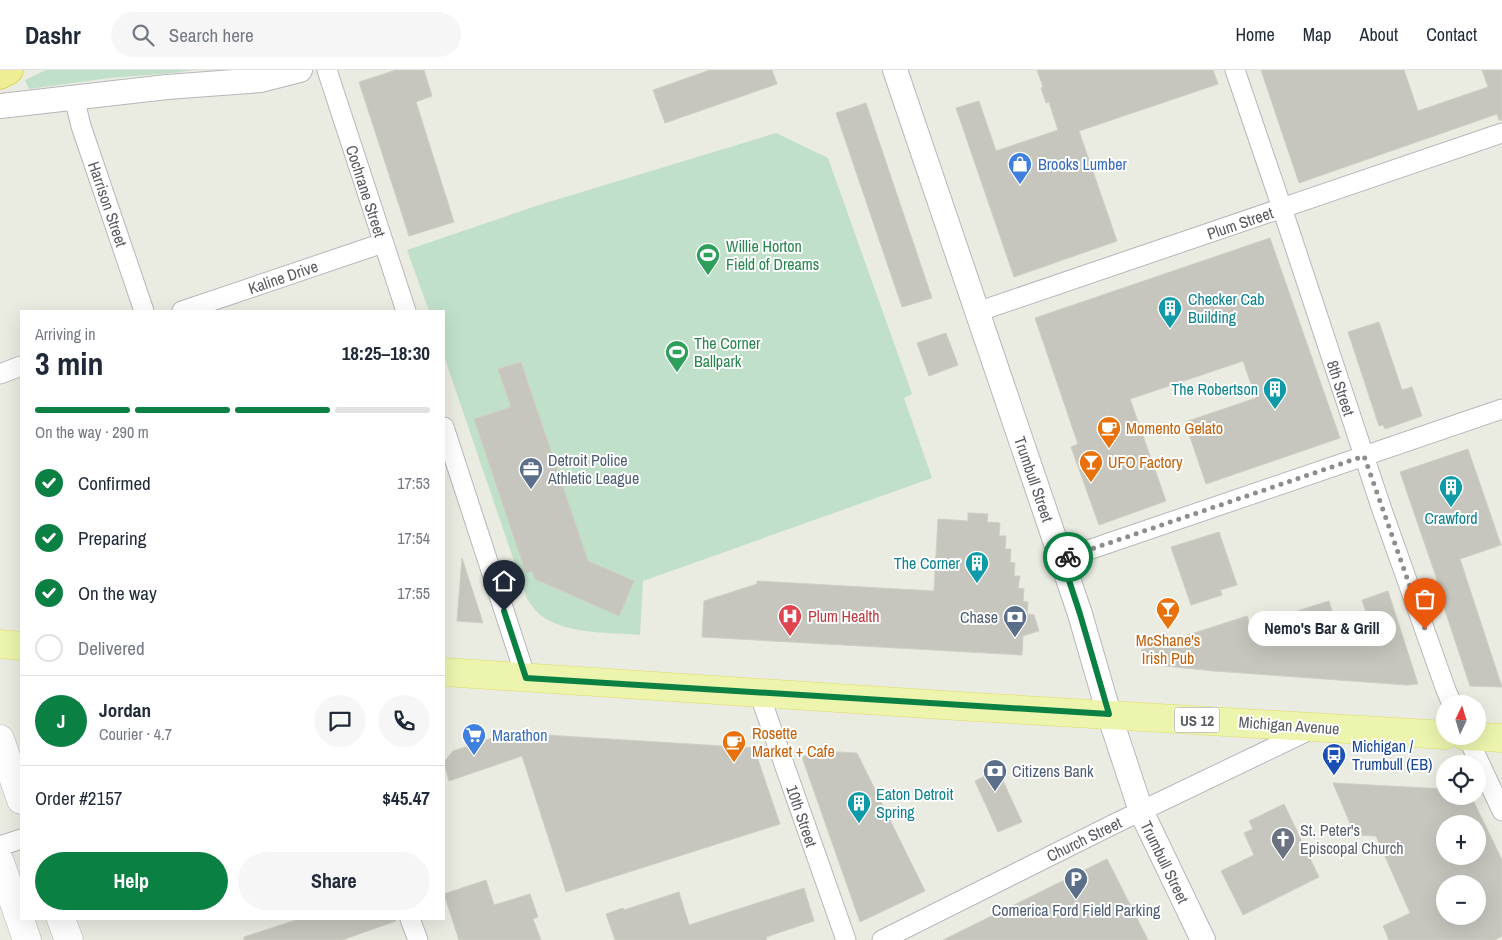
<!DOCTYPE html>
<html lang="en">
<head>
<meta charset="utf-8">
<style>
	body { margin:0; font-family:"Archivo Narrow",sans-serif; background:#f6f6f7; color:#1f2937; height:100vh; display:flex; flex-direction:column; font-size:19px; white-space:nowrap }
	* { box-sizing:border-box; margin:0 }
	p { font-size:16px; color:#747a83 }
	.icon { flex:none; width:28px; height:28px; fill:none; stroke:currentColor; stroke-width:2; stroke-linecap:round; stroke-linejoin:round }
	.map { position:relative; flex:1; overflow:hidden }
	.details { position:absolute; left:20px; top:240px; width:425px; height:610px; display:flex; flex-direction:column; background:#fff; border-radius:0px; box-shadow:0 5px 20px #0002 }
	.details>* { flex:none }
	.needle { width:32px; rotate:4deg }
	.tools { position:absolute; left:1436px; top:625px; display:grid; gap:10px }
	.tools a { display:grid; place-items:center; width:50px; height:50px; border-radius:50%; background:#fff; box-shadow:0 5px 20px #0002; font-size:25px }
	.pin { position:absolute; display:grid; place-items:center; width:42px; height:42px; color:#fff; margin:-51px -21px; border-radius:50% 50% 50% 0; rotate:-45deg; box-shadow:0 0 5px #0007 }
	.pin .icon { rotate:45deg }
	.courier { position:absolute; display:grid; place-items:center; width:50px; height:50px; margin:-25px; border:4px solid #0b8043; border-radius:50%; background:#fff; color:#222; box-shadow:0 1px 6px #0007 }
	.bubble { position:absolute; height:35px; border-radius:18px; background:#fff; box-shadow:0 5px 20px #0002; font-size:16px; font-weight:800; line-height:35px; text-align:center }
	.overview em { font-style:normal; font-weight:800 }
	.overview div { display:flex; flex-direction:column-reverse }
	.overview { display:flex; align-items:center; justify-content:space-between; height:85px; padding:0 15px }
	h1 { font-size:32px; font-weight:800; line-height:38px }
	.bar { display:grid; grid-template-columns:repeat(4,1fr); gap:8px 5px; align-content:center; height:60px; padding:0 15px }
	.bar i { height:6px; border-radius:4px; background:#e0e1e3 }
	.bar .active { background:#0b8043 }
	.bar p { grid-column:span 4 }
	.line { display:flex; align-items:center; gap:12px; padding:0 15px; border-top:1px solid #e0e1e3 }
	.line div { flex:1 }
	.round { display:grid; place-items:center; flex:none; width:52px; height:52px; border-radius:26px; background:#f6f6f7 }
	ol { padding:0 15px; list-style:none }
	li { display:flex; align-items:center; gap:15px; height:55px }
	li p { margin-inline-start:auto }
	li .icon { padding:5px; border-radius:50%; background:#0b8043; color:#fff; stroke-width:4 }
	li:last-child { color:#747a83 }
	li i { width:28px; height:28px; border:2px solid #e0e1e3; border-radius:50% }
	.primary-button { display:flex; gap:10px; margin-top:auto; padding:10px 15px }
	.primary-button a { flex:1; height:58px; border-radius:30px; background:#0b8043; color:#fff; font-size:20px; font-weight:800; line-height:58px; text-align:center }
	.primary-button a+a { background:#f6f6f7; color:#1f2937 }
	header { display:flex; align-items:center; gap:30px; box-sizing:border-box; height:70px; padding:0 25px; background:#fff; border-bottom:1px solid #e0e1e3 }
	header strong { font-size:24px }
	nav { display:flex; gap:28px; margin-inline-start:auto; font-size:18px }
	.search { width:350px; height:45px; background:#f6f6f7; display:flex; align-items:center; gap:12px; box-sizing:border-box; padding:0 18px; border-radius:28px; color:#747a83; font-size:19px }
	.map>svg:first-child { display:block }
</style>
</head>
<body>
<header>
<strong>Dashr</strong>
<div class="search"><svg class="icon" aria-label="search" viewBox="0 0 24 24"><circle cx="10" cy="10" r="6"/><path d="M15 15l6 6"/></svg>Search here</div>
<nav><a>Home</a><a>Map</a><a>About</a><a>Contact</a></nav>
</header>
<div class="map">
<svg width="1502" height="870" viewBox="0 0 1502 870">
	<rect width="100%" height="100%" fill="#eaebe1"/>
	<path fill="#c1e0c9" d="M46 0H193L173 3 109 8 29 19 25 10Z
		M776 63 828 88 911 321 912 324 904 328 932 408 643 511 640 565C608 562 565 565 539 544 535 540 531 534 527 529L444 286V241H429L407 180 539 135Z"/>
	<path fill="#c6c6be" stroke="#cfcec1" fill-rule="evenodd" d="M396 0H424L432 26 416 32 454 152 409 166 359 12Z
		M710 0H772L777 14 665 53 653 20Z
		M1037 0H1213L1218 14 1079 61 1117 171 1014 207 956 38 979 31 996 81 1058 60 1049 32 1046 33 1041 18 1043 17Z
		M1261 0H1404L1418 41 1488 17 1482 0H1502V50H1499L1497 44 1299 113Z
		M866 33 932 228 902 237 836 43Z
		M1270 168 1340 368 1206 414 1185 352 1256 328 1243 291 1130 329 1166 431 1099 455 1071 377 1078 374 1035 248Z
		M1379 252 1402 320 1412 317 1422 346 1385 359 1383 355 1379 356 1348 262Z
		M946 263 958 295 929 306 917 273Z
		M521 292 588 491 634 511 619 546 535 509 532 501 526 503 474 349 511 337 498 299Z
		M1468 379 1501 475 1460 489 1502 617 1470 616 1439 522 1441 521 1400 402Z
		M968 443 988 444 987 452 1000 453 999 466H1006L1005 479H1011L1010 492 1015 493 1014 506H1020L1018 518 1024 519 1023 531 1028 532 1027 544 1034 545 1039 561 1023 566 1022 585 702 567 704 531 757 514V511L934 521 938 449 968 451Z
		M1219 462 1237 515 1220 520 1222 525 1191 535 1171 477Z
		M462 488 483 553 457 551Z
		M1388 521 1418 614 1407 615 1214 601 1146 594 1141 580 1247 546 1254 568 1301 553 1297 541 1329 531 1337 557 1368 548 1362 530Z
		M497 662 754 678 780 754 566 822 522 686 449 711 444 692 453 681 498 666Z
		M818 681 857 683 925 821 860 852 802 687Z
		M998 700 1022 752 998 762 975 711Z
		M1333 713 1445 719V726H1471L1502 790V866L1495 870H1389L1383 856 1410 843 1376 766 1355 765ZM1445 754H1478V786H1445ZM1445 814H1478V846H1445Z
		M1284 734 1319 807 1243 845 1221 801 1254 785 1244 763 1253 759 1249 751Z
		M1107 789 1148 870H943Z
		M486 810 494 835 530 824 538 847 533 849 541 870H459L444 824Z
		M804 818 814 851 766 867 767 870H615L606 844 623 838 624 840 679 822 689 855Z
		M299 849H395L396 851 342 870H244V867Z"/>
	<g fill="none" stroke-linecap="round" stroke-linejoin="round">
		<g stroke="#b7b7bc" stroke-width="21">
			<path id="minor" d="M327 0 406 241
				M1235 0 1282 138 1381 437 1446 620 1452 634
				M74 27 81 56 144 241
				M182 241 383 173
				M977 242 1502 63
				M0 304 21 296
				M444 357 526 608
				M1062 489 1502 339
				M759 623 846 870
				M1467 666 1502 741
				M0 776 21 769
				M410 849 418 870
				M882 870 1114 754 1312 659"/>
		</g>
		<g stroke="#b7b7bc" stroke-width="26">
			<path id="tertiary" d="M895 0 1080 544 1109 644 1141 741 1203 870
				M0 36 167 17 261 10 300 0"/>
		</g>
		<g stroke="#b7b8be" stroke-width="29">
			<path id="secondary" d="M0 669 21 730
				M0 792 27 870
				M61 849 69 870"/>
		</g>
		<g stroke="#dfde66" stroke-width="29">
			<path id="primary" d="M0 574 21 576
				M444 602 958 636 1445 665
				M1465 666 1502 668"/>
		</g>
		<g stroke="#d1ca1b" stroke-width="29">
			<path id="motorway" d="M0 5 9 0"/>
		</g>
		<use href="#minor" stroke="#fff" stroke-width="19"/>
		<use href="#tertiary" stroke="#fff" stroke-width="24"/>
		<use href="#secondary" stroke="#fff" stroke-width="28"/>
		<use href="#primary" stroke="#edf4ad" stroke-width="28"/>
		<use href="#motorway" stroke="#eeef94" stroke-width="28"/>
	</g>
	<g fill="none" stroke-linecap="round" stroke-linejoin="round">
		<path stroke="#8c8d8d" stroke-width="5" stroke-dasharray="0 9" d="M1068 487 1364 386 1425 559"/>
		<path stroke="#0b8043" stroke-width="6" d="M504 541 526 608 1109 644 1080 544 1062 489 1068 487"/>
	</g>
	<defs>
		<g id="shop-pin" transform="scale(1.25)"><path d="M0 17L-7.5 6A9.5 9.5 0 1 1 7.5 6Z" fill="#3f7fe0" stroke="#fff"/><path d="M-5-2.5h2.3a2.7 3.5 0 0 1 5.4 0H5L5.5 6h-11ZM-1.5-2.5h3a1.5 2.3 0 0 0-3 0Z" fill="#fff"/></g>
		<g id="stadium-pin" transform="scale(1.25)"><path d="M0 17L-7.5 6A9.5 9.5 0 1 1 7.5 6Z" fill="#2e9e5b" stroke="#fff"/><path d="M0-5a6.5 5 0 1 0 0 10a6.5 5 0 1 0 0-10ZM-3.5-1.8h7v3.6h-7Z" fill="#fff"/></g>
		<g id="building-pin" transform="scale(1.25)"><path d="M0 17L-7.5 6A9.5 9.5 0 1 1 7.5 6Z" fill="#0f9aa8" stroke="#fff"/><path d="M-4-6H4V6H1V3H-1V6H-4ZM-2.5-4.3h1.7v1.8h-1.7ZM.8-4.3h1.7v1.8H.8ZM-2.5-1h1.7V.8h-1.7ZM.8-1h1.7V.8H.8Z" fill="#fff"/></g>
		<g id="cafe-pin" transform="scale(1.25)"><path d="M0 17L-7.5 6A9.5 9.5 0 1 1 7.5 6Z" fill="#e8710a" stroke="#fff"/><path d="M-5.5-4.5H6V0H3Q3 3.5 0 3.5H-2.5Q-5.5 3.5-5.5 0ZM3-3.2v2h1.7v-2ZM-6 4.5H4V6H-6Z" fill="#fff"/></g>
		<g id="bar-pin" transform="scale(1.25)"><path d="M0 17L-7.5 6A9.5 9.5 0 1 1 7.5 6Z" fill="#e8710a" stroke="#fff"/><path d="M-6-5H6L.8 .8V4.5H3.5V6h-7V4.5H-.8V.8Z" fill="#fff"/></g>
		<g id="office-pin" transform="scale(1.25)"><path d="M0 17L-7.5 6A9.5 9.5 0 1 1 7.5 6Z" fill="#5c6f8a" stroke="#fff"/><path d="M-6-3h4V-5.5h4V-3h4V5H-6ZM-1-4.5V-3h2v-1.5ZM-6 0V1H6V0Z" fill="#fff"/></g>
		<g id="hospital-pin" transform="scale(1.25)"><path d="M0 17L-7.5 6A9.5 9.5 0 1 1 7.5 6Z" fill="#e0444e" stroke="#fff"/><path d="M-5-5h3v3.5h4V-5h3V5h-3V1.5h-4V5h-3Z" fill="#fff"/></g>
		<g id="bank-pin" transform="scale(1.25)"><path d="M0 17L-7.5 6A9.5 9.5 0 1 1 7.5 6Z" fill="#5c6f8a" stroke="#fff"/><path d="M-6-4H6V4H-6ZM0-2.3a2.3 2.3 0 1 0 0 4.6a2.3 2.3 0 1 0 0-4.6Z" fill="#fff"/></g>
		<g id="supermarket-pin" transform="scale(1.25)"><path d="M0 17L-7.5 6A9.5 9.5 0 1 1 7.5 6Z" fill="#3f7fe0" stroke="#fff"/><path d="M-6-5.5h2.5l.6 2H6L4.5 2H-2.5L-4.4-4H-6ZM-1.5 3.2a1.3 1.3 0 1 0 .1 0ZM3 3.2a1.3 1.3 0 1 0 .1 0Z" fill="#fff"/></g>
		<g id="bus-pin" transform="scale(1.25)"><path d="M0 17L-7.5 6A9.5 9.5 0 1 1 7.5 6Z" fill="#1a4fb4" stroke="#fff"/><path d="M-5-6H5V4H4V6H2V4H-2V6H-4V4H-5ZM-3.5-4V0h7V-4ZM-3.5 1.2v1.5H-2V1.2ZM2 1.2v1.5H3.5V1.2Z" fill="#fff"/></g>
		<g id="church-pin" transform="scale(1.25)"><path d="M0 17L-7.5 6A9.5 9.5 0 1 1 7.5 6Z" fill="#6b7280" stroke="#fff"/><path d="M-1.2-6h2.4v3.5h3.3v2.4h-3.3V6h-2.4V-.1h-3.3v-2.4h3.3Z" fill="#fff"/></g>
		<g id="parking-pin" transform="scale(1.25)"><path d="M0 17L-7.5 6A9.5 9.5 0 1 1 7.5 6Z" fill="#5c6f8a" stroke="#fff"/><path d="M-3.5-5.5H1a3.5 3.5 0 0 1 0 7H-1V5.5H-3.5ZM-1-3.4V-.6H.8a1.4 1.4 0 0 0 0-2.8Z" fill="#fff"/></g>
	</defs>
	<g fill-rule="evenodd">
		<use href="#shop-pin" x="1020" y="94"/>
		<use href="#stadium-pin" x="708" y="185"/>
		<use href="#building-pin" x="1170" y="238"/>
		<use href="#stadium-pin" x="677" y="282"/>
		<use href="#building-pin" x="1275" y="319"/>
		<use href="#cafe-pin" x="1109" y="358"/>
		<use href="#bar-pin" x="1091" y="392"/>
		<use href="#office-pin" x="531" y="399"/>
		<use href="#building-pin" x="1451" y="417"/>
		<use href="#building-pin" x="977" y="493"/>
		<use href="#bar-pin" x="1168" y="539"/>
		<use href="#hospital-pin" x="790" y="546"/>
		<use href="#bank-pin" x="1015" y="547"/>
		<use href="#supermarket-pin" x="474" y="665"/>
		<use href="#cafe-pin" x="734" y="672"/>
		<use href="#bus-pin" x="1334" y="685"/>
		<use href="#bank-pin" x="995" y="701"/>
		<use href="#building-pin" x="859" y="733"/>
		<use href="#church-pin" x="1283" y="769"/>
		<use href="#parking-pin" x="1076" y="809"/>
	</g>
	<g text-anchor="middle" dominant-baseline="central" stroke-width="4" stroke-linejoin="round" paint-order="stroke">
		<rect fill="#fff" stroke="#8c8c90" stroke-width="1" x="1174.5" y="637.5" width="45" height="25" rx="4"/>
		<g font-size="15" font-weight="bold" fill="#5a5b60">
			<text x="1197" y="650">US 12</text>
		</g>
		<g font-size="16" fill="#366cbe" stroke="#fff" text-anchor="start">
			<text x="1038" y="94">Brooks Lumber</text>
			<text x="492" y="665">Marathon</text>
		</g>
		<g font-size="16" fill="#5a5b60" stroke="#fff">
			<text transform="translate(366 121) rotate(72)">Cochrane Street</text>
			<text transform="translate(108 134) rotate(71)">Harrison Street</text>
			<text transform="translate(1240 153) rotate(-19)">Plum Street</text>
			<text transform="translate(283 207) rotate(-19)">Kaline Drive</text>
			<text transform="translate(1341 318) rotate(72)">8th Street</text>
			<text transform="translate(1034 409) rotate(71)">Trumbull Street</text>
			<text transform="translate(1289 655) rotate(4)">Michigan Avenue</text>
			<text transform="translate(802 746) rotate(71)">10th Street</text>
			<text transform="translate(1084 769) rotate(-26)">Church Street</text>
			<text transform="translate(1165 792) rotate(64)">Trumbull Street</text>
		</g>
		<g font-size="16" fill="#27864d" stroke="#fff" text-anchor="start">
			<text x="726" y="176">Willie Horton<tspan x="726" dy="18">Field of Dreams</tspan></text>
			<text x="694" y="273">The Corner<tspan x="694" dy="18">Ballpark</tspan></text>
		</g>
		<g font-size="16" fill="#0d838f" stroke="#fff" text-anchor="start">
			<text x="1188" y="229">Checker Cab<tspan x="1188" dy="18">Building</tspan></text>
			<text x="1258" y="319" text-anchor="end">The Robertson</text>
			<text x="1451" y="448" text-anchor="middle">Crawford</text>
			<text x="960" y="493" text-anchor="end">The Corner</text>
			<text x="876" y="724">Eaton Detroit<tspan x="876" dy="18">Spring</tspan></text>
		</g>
		<g font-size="16" fill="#c56008" stroke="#fff" text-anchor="start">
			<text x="1126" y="358">Momento Gelato</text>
			<text x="1108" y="392">UFO Factory</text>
			<text x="1168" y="570" text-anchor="middle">McShane's<tspan x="1168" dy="18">Irish Pub</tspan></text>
			<text x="752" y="663">Rosette<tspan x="752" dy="18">Market + Cafe</tspan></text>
		</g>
		<g font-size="16" fill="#4e5e75" stroke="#fff" text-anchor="start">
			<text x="548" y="390">Detroit Police<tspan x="548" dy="18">Athletic League</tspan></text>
			<text x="998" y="547" text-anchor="end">Chase</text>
			<text x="1012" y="701">Citizens Bank</text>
			<text x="1076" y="840" text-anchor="middle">Comerica Ford Field Parking</text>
		</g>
		<g font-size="16" fill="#be3a42" stroke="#fff" text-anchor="start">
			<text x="808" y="546">Plum Health</text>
		</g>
		<g font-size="16" fill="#164399" stroke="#fff" text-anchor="start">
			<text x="1352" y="676">Michigan /<tspan x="1352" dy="18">Trumbull (EB)</tspan></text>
		</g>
		<g font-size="16" fill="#5b616d" stroke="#fff" text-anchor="start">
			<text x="1300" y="760">St. Peter's<tspan x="1300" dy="18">Episcopal Church</tspan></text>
		</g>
	</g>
</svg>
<div class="tools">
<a><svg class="needle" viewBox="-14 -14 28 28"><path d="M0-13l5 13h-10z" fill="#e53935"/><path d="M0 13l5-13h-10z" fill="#747a83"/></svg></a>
<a><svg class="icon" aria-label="locate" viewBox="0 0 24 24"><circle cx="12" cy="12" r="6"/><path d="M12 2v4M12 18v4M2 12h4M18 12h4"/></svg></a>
<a>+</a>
<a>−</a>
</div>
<div class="pin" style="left:1425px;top:559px;background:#ea580c"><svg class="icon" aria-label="bag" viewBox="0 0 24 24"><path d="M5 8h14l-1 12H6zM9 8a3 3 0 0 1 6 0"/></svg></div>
<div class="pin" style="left:504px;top:541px;background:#1f2937"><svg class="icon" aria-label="home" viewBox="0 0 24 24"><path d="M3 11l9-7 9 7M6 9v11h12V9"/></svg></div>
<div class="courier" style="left:1068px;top:487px"><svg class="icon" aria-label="bike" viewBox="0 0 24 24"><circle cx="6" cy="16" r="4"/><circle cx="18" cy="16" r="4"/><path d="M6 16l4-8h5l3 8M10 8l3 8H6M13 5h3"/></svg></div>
<div class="bubble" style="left:1248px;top:541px;width:148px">Nemo's Bar &amp; Grill</div>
<section class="details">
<div class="overview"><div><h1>3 min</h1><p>Arriving in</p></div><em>18:25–18:30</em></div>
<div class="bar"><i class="active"></i><i class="active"></i><i class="active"></i><i></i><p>On the way · 290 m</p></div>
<ol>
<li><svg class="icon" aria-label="check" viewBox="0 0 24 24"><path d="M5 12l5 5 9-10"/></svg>Confirmed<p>17:53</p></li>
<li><svg class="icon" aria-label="check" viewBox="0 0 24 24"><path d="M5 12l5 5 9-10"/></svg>Preparing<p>17:54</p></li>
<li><svg class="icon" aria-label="check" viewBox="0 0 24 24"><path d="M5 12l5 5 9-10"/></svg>On the way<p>17:55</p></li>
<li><i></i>Delivered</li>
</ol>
<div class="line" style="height:90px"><b class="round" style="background:#0b8043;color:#fff">J</b><div><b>Jordan</b><p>Courier · 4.7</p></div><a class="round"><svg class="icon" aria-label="chat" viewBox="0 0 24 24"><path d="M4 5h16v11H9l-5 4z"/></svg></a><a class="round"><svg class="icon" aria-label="phone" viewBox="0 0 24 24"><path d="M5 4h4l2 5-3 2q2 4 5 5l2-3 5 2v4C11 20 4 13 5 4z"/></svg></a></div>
<div class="line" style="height:65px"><div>Order #2157</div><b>$45.47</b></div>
<div class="primary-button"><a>Help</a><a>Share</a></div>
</section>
</div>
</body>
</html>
